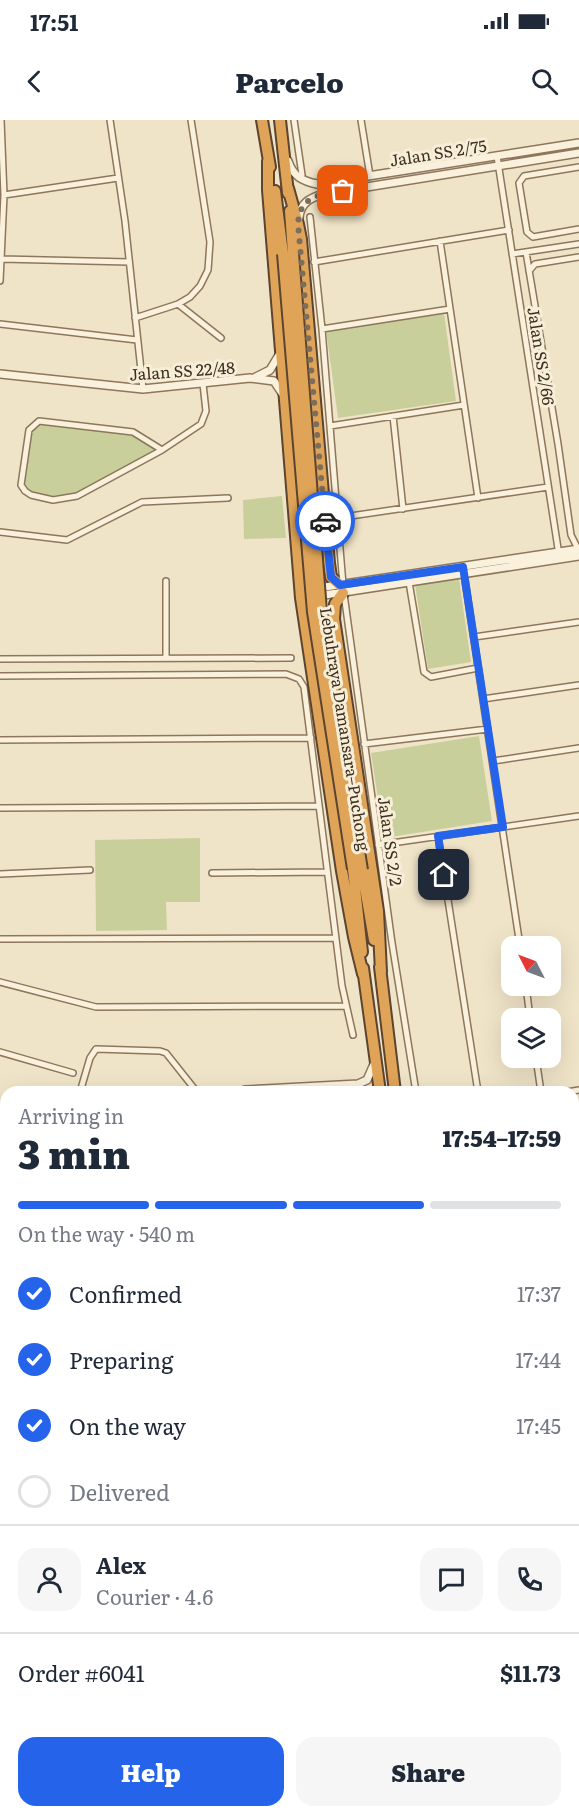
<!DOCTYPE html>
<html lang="en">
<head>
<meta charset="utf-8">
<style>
	body { margin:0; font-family:Literata,serif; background:#f6f6f7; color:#1f2937; height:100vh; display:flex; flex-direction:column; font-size:22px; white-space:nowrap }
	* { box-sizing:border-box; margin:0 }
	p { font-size:20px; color:#747a83 }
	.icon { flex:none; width:33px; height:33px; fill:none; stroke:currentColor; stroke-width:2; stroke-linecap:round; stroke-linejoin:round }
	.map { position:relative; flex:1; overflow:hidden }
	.sheet { position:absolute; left:0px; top:966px; width:579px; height:732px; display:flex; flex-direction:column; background:#fff; border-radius:18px 18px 0 0; box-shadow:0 6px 24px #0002 }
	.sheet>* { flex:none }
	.needle { width:39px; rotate:312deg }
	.controls { position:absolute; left:501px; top:816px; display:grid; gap:12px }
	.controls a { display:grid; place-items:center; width:60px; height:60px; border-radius:12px; background:#fff; box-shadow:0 6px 24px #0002; font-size:30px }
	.pin { position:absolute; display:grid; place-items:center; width:51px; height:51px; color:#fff; margin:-26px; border-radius:12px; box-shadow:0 3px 9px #0006 }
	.courier { position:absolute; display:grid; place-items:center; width:60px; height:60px; margin:-30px; border:4px solid #2563eb; border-radius:50%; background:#fff; color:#222; box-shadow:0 2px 8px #0007 }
	.summary em { font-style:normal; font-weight:800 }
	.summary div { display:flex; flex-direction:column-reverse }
	.summary { display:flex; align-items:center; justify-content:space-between; height:102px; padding:0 18px }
	h1 { font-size:39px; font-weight:800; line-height:45px }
	.bar { display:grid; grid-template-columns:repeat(4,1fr); gap:9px 6px; align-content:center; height:72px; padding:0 18px }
	.bar i { height:8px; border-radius:4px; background:#e0e1e3 }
	.bar .on { background:#2563eb }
	.bar p { grid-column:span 4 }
	.line { display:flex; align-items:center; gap:15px; padding:0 18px; border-top:2px solid #e0e1e3 }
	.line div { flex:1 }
	.round { display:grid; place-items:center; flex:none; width:63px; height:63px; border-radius:18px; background:#f6f6f7 }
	ol { padding:0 18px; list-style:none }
	li { display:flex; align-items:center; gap:18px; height:66px }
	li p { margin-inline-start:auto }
	li .icon { padding:6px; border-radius:50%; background:#2563eb; color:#fff; stroke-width:4 }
	li:last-child { color:#747a83 }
	li i { width:33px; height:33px; border:3px solid #e0e1e3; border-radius:50% }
	.button { display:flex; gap:12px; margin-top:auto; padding:12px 18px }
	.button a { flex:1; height:69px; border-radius:18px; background:#2563eb; color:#fff; font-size:24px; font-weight:800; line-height:69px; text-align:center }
	.button a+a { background:#f6f6f7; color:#1f2937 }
	.status { display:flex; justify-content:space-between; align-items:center; height:42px; padding:0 30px; background:#fff; direction:ltr }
	.status svg { height:16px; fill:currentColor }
	header { display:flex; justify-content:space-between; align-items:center; height:78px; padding:0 18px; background:#fff; font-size:27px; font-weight:800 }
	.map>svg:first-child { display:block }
</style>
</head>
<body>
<div class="status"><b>17:51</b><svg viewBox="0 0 49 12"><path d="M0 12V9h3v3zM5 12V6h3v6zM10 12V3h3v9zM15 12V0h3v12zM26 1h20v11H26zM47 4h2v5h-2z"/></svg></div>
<header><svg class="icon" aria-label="back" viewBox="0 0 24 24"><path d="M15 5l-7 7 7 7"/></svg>Parcelo<svg class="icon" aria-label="search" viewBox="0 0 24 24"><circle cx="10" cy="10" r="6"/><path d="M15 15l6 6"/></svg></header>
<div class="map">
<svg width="579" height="1698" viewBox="0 0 579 1698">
	<rect width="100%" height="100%" fill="#f0e4c8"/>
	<path fill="#c9cf9b" d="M444 193 456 281 338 298 326 210Z
		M41 302 132 312 160 330C133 345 63 392 33 375 30 373 26 367 24 364L31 312Z
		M282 376 286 418 244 419 243 380Z
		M459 459 471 542 428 549 415 465Z
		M479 616 492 701 384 718 371 633Z
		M200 718V782H166L167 810 96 811 95 720Z
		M0 1034 6 1036V1107H0Z
		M135 1692H202L195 1698H129Z"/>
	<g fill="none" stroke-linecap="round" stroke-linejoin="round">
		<g stroke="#8d765c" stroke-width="8">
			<path id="minor" d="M110 0 125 101 143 269
				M294 0 302 55
				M361 0 370 56
				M497 36 559 435
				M579 47 524 56 519 63 527 112 533 117 579 109
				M4 75 118 58
				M310 97 322 209 343 465
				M440 121 478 378
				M526 132 558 324 571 415 578 429
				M512 134 579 124
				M2 139 129 142
				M314 142 509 110
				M529 151 535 144 579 137
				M0 161 4 75 1 0
				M178 184 221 218
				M135 198 178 184 190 177 200 166 208 150 210 122 191 0
				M0 204 137 220
				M322 209 450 189
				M393 296 403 389
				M39 301 133 312 162 330 77 376 53 380 31 375 25 371 21 365 29 310Z
				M330 306 464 285
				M162 330 201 304 206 291 203 264
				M337 398 548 367
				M0 412 67 420 142 382 228 378
				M463 447 520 826
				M166 461V538
				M409 462 424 552 431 557 478 548
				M344 474 392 823 416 972
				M474 517 579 502
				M0 539 291 538
				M0 556 286 554 299 559 304 567 342 866 353 915
				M483 579 579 565
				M0 620 311 618
				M364 624 488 609
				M493 641 579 628
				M0 688 319 686
				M438 716 478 972
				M378 725 579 696
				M212 753 327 752
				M0 754 90 750
				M0 819 336 818
				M0 862 96 887 345 886
				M526 866 530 898
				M0 932 73 953
				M536 938 541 972
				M80 972 90 938 96 929 160 931 166 933 197 972
				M567 972 579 970
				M0 999 6 1001
				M573 1036 579 1035
				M573 1101 579 1100
				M573 1103 579 1123
				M0 1111 6 1112
				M573 1149 579 1147
				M0 1177H6
				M0 1242 6 1243
				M0 1261H6
				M573 1318 579 1337
				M0 1331H6
				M573 1423 579 1406
				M0 1524 6 1512
				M573 1539 579 1541
				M0 1597 6 1603
				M573 1605 579 1607
				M0 1626 6 1621
				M0 1690 8 1698
				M86 1692 91 1698
				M468 1692 479 1698
				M527 1692 537 1695 539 1698
				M544 1692 549 1698
				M556 1692 558 1694
				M123 1698 129 1692
				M203 1698 210 1692
				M297 1698 304 1692
				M387 1698 394 1692
				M488 1698 490 1692"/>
		</g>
		<g stroke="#8d765c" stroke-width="10">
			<path id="tertiary" d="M288 41C293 56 302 61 317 64L579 23
				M299 98C300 83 310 78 323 74L579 33
				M0 254 143 269 250 258 274 261 282 273
				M256 257 270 250 279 235
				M318 468 579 429
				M318 476 579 436
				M241 972 245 970 358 964 367 960 375 942
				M0 1013 6 1015
				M0 1022 6 1023
				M23 1698 29 1692"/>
		</g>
		<g stroke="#6f573f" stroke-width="10">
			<path id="secondary" d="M573 1612 579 1615
				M573 1621 579 1623"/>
		</g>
		<g stroke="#5b4430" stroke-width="14">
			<path id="motorway" d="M262 0 270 47
				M280 0 288 73
				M268 41V70L301 478 342 751 354 817 363 854
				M288 68 298 104 301 119 329 443 331 457 340 465
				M275 71 283 134
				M290 91 293 133
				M343 473 335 484 334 499 378 791 381 852
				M353 749 362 832
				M362 750 374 820
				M380 847 395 972
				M363 848 380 972
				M321 1698 328 1692
				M336 1698 341 1692
				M350 1698 355 1692
				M362 1698 368 1692"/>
		</g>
		<use href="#minor" stroke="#faf1dc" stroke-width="5"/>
		<use href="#tertiary" stroke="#faf1dc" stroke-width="7"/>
		<use href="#secondary" stroke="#faf1dc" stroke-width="8"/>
		<use href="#motorway" stroke="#e0a458" stroke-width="10"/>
		<path stroke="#3d2e20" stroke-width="1.5" d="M568 1698 579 1690"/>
		<g stroke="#5b4430" stroke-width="14" stroke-linecap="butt">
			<path id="motorway-bridge" d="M293 133 321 491 362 750
				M283 134 313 492 353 749"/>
		</g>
		<use href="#motorway-bridge" stroke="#e0a458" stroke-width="10"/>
	</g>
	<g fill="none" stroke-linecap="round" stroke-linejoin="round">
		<path stroke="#7c6e5b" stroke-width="6" stroke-dasharray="0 10.8" d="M325 401 298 104C300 75 320 75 343 71"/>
		<path stroke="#2563eb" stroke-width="8" d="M325 401 331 457 340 465 463 447 503 707 438 716 444 755"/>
	</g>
	<g text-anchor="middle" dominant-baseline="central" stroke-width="6" stroke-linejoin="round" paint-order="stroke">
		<g font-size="16" fill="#3d2e20" stroke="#f7eed8">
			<text transform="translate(438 32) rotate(-9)">Jalan SS 2/75</text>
			<text transform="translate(542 236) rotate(81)">Jalan SS 2/66</text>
			<text transform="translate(182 250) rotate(-4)">Jalan SS 22/48</text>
			<text transform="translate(346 609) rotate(81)">Lebuhraya Damansara–Puchong</text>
			<text transform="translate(391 721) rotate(82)">Jalan SS 2/2</text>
		</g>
	</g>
</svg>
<div class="controls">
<a><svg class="needle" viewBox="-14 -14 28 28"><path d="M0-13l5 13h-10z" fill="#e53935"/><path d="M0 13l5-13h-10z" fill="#747a83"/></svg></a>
<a><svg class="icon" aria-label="layers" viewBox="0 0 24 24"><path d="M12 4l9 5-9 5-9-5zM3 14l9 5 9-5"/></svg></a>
</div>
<div class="pin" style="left:343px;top:71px;background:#ea580c"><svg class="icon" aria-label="bag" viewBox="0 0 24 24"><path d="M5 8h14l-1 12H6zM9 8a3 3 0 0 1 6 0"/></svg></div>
<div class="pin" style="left:444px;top:755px;background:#1f2937"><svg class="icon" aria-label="home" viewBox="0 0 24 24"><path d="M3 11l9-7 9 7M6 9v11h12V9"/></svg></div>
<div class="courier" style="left:325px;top:401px"><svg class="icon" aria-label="car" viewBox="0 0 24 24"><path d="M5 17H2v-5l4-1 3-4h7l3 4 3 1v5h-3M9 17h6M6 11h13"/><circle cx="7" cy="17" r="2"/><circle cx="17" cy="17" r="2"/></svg></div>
<section class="sheet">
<div class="summary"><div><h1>3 min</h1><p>Arriving in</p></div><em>17:54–17:59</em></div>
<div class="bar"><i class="on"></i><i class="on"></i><i class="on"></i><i></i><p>On the way · 540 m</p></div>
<ol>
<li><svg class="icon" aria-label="check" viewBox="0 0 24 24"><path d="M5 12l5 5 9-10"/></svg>Confirmed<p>17:37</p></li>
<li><svg class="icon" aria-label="check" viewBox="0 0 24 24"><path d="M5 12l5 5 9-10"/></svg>Preparing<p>17:44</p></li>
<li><svg class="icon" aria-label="check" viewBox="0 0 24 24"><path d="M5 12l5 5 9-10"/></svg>On the way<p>17:45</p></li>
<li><i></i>Delivered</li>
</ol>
<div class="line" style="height:108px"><a class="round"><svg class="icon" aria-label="person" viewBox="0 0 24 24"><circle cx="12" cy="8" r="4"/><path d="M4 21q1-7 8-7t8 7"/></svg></a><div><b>Alex</b><p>Courier · 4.6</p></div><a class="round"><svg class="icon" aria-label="chat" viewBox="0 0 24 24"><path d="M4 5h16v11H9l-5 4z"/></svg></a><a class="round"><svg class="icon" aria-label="phone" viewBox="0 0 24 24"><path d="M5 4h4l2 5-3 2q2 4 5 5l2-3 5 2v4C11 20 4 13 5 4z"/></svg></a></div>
<div class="line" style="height:78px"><div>Order #6041</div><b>$11.73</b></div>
<div class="button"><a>Help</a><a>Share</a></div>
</section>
</div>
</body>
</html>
